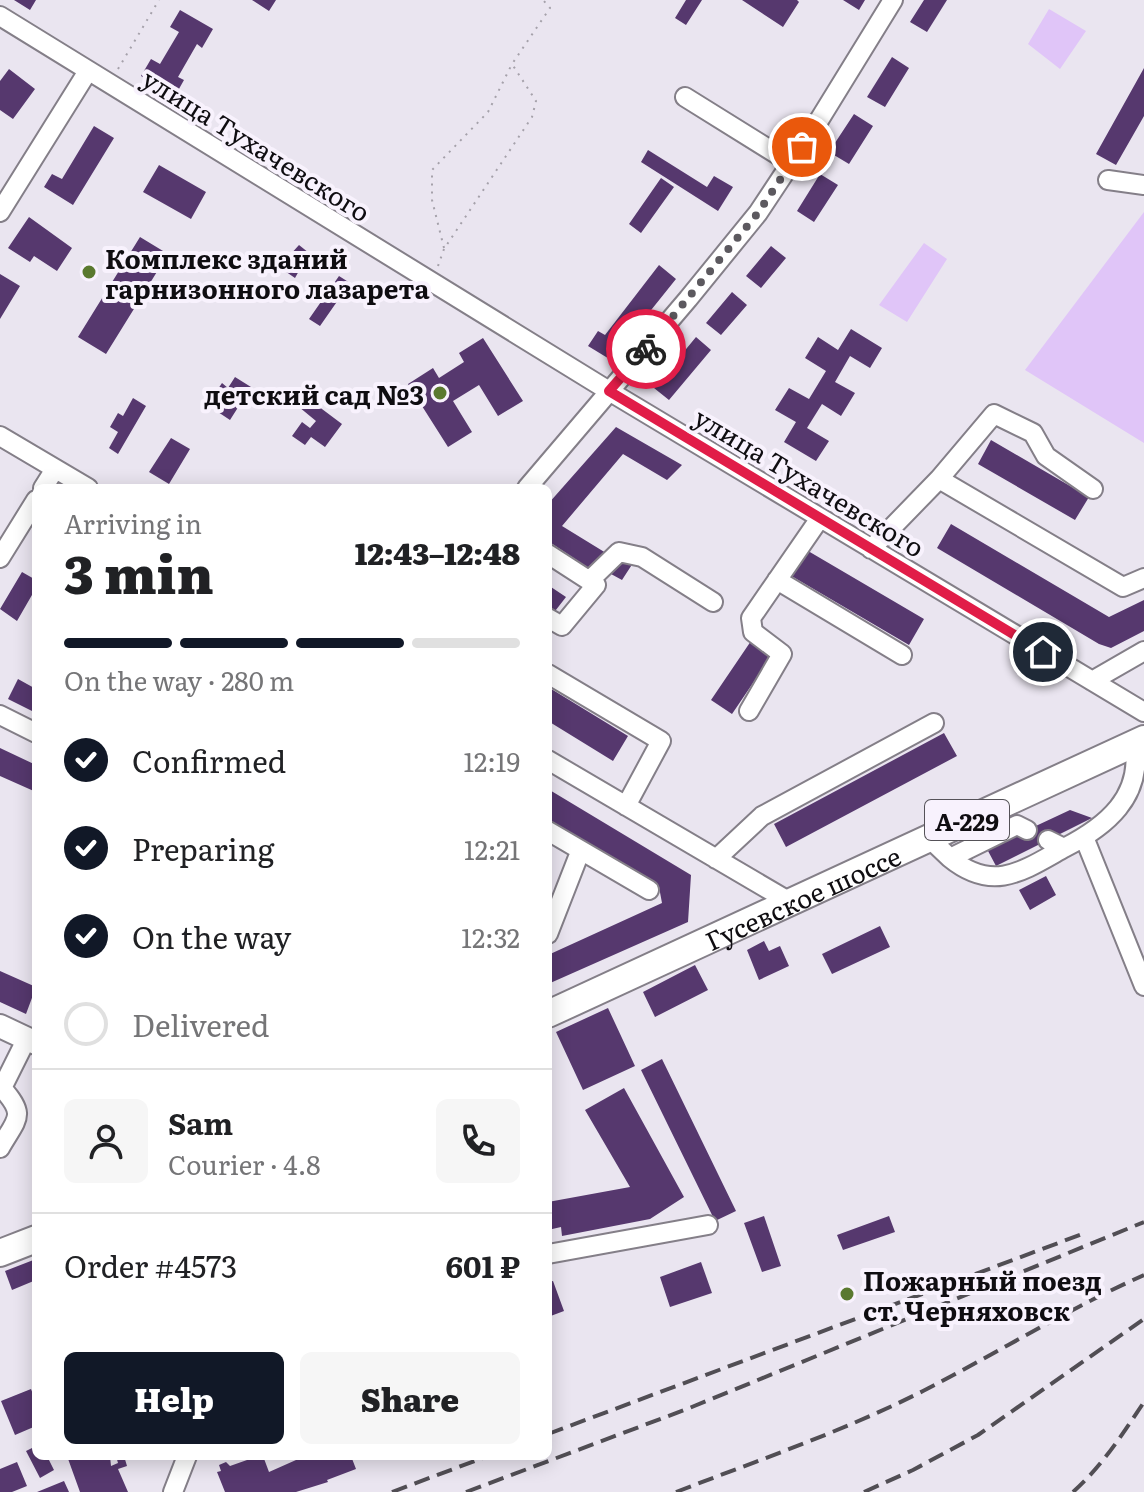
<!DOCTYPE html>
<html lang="en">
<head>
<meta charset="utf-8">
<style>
	body { margin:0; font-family:Literata,serif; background:#f6f6f6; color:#202124; height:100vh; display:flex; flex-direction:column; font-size:30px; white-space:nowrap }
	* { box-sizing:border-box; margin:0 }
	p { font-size:26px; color:#757577 }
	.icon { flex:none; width:44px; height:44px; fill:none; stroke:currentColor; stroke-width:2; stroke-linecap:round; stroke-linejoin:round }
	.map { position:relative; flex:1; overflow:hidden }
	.panel { position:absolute; left:32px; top:484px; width:520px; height:976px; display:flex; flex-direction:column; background:#fff; border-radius:12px; box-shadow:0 4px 20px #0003 }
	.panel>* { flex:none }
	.pin { position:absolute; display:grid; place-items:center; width:68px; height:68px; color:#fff; margin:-34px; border:4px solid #fff; border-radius:50%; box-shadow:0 2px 8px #0007 }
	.courier { position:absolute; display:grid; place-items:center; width:80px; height:80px; margin:-40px; border:6px solid #e11d48; border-radius:50%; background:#fff; color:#222; box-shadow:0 2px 10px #0007 }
	.head em { font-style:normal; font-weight:800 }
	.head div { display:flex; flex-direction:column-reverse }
	.head { display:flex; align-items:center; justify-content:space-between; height:136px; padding:0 32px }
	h1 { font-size:52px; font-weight:800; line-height:60px }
	.bar { display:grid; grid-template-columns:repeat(4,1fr); gap:12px 8px; align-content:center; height:96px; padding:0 32px }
	.bar i { height:10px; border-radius:6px; background:#e0e0e0 }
	.bar .selected { background:#111827 }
	.bar p { grid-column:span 4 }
	.line { display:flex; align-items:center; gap:20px; padding:0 32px; border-top:2px solid #e0e0e0 }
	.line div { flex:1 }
	.round { display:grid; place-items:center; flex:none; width:84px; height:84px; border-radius:12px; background:#f6f6f6 }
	ol { padding:0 32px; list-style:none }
	li { display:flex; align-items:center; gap:24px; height:88px }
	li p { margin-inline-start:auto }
	li .icon { padding:8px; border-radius:50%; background:#111827; color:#fff; stroke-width:4 }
	li:last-child { color:#757577 }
	li i { width:44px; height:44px; border:4px solid #e0e0e0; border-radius:50% }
	.cta { display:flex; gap:16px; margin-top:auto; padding:16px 32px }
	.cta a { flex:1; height:92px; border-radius:12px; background:#111827; color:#fff; font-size:32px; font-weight:800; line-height:92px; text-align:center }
	.cta a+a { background:#f6f6f6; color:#202124 }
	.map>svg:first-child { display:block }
</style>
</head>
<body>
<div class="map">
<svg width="1144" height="1492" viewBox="0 0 1144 1492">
	<rect width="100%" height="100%" fill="#eae5f0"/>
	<path fill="#e0c5f8" d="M1049 9 1086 31 1060 69 1028 44Z
		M1144 212V443L1025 370Z
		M924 243 947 259 907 322 879 305Z"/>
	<path fill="#56386e" d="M14 0H36L30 10Z
		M252 0H276L269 11Z
		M686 0H702L686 25 675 18Z
		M742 0H797L799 2 783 27Z
		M843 0H865L859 10Z
		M924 0H947L927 32 910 22Z
		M180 10 213 29 202 48 197 44 178 77 184 80 175 96 141 76 151 59 160 64 179 32 170 27Z
		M892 57 909 68 885 107 867 97Z
		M1144 68V116L1116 165 1096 154Z
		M9 69 35 89 13 119 0 110V81Z
		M854 114 873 126 849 164 829 152Z
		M94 126 114 138 73 205 44 187 52 174 62 179Z
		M648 150 707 187 714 176 733 187 718 211 641 162Z
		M159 165 206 192 191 219 143 192Z
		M820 174 838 185 814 222 797 211Z
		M661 178 674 187 641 233 629 224Z
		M29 217 72 248 57 271 34 256 30 262 8 248Z
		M140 237 168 254 106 354 78 337Z
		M299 245 309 253 295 278 279 267Z
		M771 246 786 258 761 288 746 276Z
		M659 265 676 279 611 360 588 346 598 331 605 335Z
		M0 274 20 286 0 319Z
		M339 276 350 283 320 326 309 319Z
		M732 292 747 305 721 335 706 323Z
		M851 329 882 348 870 368 850 356 835 382 855 393 841 416 822 404 807 428 829 441 816 461 784 442 796 422 775 410 789 388 809 399 826 371 805 358 818 337 838 350Z
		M696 337 711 350 669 400 654 388Z
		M483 338 523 401 498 416 479 385 453 401 472 432 448 447 408 384 433 368 439 378 464 362 459 353Z
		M235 377 251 387 230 420 215 410 221 400 214 395 222 383 228 388Z
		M306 397 342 424 325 447 311 437 305 445 292 436 302 422 310 428 316 421 299 407Z
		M133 398 146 406 118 454 109 448 118 432 110 427 118 413 123 416Z
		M616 427 682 465 667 480 623 454 562 526 606 553 590 569 548 541V504Z
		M171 438 190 449 169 484 149 472Z
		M991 440 1089 497 1075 520 978 464Z
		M951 524 1109 617 1144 600V631L1111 648 1099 644 937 548Z
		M803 548 924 619 909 645 788 574Z
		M622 556 633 563 622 580 611 574Z
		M22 572 36 580V588L17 621 0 609Z
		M548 585 566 597 552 615 548 612Z
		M751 641 772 655 732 714 711 700Z
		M18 679 36 689V713L8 699Z
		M548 687 628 736 613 761 548 721Z
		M944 733 957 756 786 847 774 824Z
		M0 748 36 765V792L0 776Z
		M548 789 691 875 688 922 548 984V955L662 903 659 887 548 821Z
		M1070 810 1092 818 996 866 987 849Z
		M1046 876 1056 895 1030 910 1019 890Z
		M880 926 890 947 832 974 822 954Z
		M764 941 769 951 780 946 789 966 759 980 747 950Z
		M695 965 708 990 655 1017 643 992Z
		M0 971 36 987 26 1014 0 1002Z
		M608 1008 635 1066 583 1090 556 1032Z
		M662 1059 736 1211 715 1221 641 1070Z
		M624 1088 684 1197 650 1219 562 1236 561 1227 548 1230V1202L630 1187 585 1110Z
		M764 1216 781 1266 762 1272 744 1223Z
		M889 1216 895 1232 843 1250 837 1235Z
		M36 1259V1280L12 1290 5 1271Z
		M701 1262 712 1293 670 1307 660 1277Z
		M553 1281 564 1311 548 1317V1282Z
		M31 1389 36 1402V1426L15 1435 1 1401Z
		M36 1446V1456H47L54 1470 40 1478 26 1451Z
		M67 1456H110L111 1466 118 1463 116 1456H124L127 1466 118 1469 128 1492H80Z
		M248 1456H263L269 1472 305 1456H351L356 1469 327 1480 328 1482 296 1492H225L217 1472 221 1471 219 1465 226 1462 230 1466 247 1460Z
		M17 1462 27 1486 12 1492H0V1469Z
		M64 1481 69 1492H37Z"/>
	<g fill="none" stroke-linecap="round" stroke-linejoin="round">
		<g stroke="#847f88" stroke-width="22">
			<path id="minor" d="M0 16 609 391 1144 712
				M685 97 791 163
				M1108 180 1144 185
				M0 212 88 71
				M0 436 88 488
				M939 479 994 414 1033 433 1046 456 1093 489
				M43 488 55 469
				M527 488 688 299 758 213 813 130 893 0
				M871 549 939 479 1123 587 1144 578
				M548 554 596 585 562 626 548 618
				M0 558 36 500
				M777 580 902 655
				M589 581 619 552 642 557 713 602
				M548 674 661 741 626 806
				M1092 681 1144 651
				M749 711 782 654 753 632 751 618 820 518
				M0 715 36 733
				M548 760 790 902
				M548 831 649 890
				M1084 837 1144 986
				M929 838 950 858 1017 825 1027 830
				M1048 840 1064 848C1105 827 1144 797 1134 743
				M950 858C993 893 1023 871 1064 848
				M716 859 762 816 934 723
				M548 934 580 852
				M0 1148C17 1118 27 1116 2 1088L27 1038
				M548 1254 708 1225
				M173 1492 187 1456"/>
		</g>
		<g stroke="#847f88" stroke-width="26">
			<path id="major" d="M0 1026 36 1043"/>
		</g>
		<g stroke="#847f88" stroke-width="30">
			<g id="highway">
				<path id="s1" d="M548 1014 1144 739"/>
				<path d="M0 1253 36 1239"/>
			</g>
		</g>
		<path stroke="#a5a1aa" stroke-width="2" stroke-dasharray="2 6" stroke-linecap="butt" d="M118 69 159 0
			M444 248 432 200V170L488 112 512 64
			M438 266 444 249 532 117 536 101 512 64 550 8 543 0"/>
		<use href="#minor" stroke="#fff" stroke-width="18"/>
		<use href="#major" stroke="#fff" stroke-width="22"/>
		<use href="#highway" stroke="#fff" stroke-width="26"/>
		<path stroke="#514e54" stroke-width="4" stroke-dasharray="16 8" stroke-linecap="butt" d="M548 1434 1085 1233
			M392 1492 488 1456
			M466 1492 687 1409 1144 1222
			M676 1492C759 1460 844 1431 923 1391 997 1353 1068 1309 1144 1275
			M864 1492 913 1470 978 1435 1144 1319
			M1073 1492C1102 1466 1122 1435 1144 1402"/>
	</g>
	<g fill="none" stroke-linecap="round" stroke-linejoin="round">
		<path stroke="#5c595f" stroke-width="8" stroke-dasharray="0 14.4" d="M646 349 758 213 802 147"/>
		<path stroke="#e11d48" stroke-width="10" d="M646 349 609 391 1043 652"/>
	</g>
	<g fill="#5a792f" stroke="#f8f2fd" stroke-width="3">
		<circle cx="89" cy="272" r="8"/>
		<circle cx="440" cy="393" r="8"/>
		<circle cx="847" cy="1294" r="8"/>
	</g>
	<g text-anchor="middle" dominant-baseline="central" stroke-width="8" stroke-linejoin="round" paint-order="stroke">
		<rect fill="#f8f2fd" stroke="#555258" stroke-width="2" x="925" y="800" width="84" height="40" rx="6"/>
		<g font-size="24" font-weight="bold" fill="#0f0d11">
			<text x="967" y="820">А-229</text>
		</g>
		<g font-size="26" fill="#0f0d11" stroke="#f8f2fd">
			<text transform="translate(257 144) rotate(32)">улица Тухачевского</text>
			<text transform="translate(810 481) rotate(31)">улица Тухачевского</text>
			<text stroke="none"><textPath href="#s1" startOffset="280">Гусевское шоссе</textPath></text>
		</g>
		<g font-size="26" font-weight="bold" fill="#0f0d11" stroke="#f8f2fd" text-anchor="start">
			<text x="105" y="257">Комплекс зданий<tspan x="105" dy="30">гарнизонного лазарета</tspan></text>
			<text x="424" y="393" text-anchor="end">детский сад №3</text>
			<text x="863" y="1279">Пожарный поезд<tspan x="863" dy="30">ст. Черняховск</tspan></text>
		</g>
	</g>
</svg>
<div class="pin" style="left:802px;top:147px;background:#ea580c"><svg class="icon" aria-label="bag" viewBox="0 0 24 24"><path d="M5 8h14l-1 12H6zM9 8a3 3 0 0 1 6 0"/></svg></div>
<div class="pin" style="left:1043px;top:652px;background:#1f2937"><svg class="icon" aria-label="home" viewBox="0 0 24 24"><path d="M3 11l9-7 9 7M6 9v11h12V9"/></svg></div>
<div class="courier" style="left:646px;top:349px"><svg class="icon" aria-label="bike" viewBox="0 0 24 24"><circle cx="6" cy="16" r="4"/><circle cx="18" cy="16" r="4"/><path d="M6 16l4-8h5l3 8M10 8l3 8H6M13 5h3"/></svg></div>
<section class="panel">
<div class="head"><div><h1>3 min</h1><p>Arriving in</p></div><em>12:43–12:48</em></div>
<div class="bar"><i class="selected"></i><i class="selected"></i><i class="selected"></i><i></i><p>On the way · 280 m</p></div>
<ol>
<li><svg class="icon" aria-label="check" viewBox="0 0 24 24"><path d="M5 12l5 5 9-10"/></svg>Confirmed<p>12:19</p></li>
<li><svg class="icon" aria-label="check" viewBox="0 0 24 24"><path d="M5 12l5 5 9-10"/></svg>Preparing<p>12:21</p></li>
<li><svg class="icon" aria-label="check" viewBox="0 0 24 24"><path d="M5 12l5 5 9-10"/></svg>On the way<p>12:32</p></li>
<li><i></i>Delivered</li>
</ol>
<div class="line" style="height:144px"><a class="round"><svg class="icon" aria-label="person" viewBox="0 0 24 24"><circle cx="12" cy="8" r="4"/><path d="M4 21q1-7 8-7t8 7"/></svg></a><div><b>Sam</b><p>Courier · 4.8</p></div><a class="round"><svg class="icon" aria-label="phone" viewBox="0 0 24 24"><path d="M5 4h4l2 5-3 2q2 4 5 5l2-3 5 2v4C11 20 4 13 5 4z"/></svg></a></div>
<div class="line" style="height:104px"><div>Order #4573</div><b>601 ₽</b></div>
<div class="cta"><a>Help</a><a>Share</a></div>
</section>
</div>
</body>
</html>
